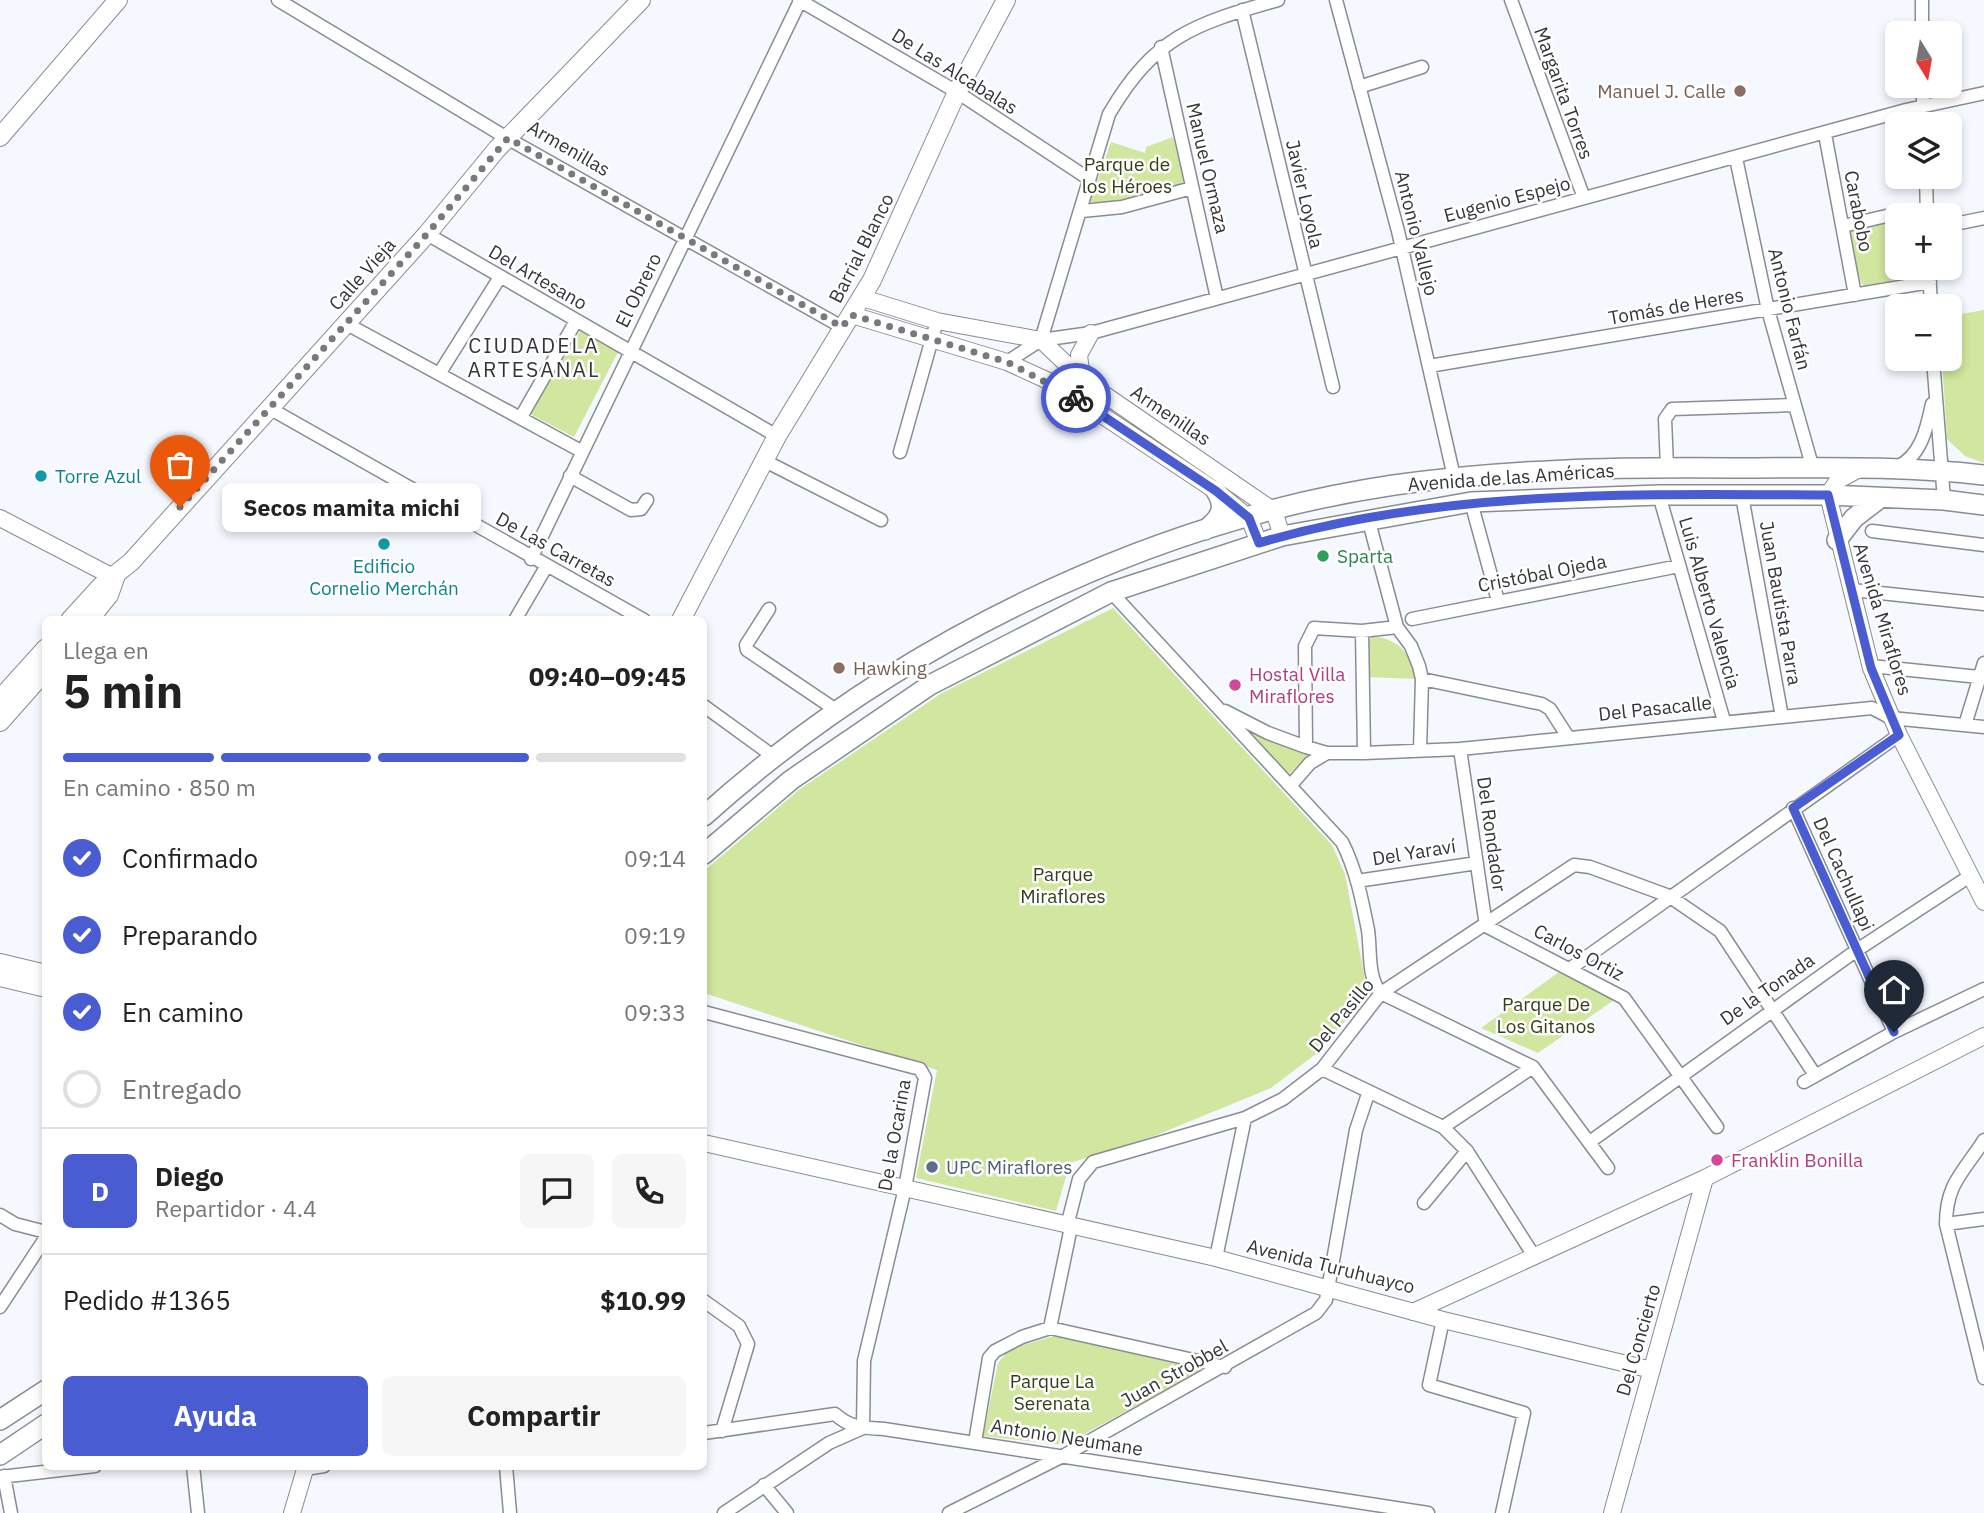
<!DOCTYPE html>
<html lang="es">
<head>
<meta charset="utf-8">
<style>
	body { margin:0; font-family:"IBM Plex Sans",sans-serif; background:#f6f6f6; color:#222; height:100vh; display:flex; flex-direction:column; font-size:26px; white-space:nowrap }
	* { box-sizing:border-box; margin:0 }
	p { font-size:23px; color:#767676 }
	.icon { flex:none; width:38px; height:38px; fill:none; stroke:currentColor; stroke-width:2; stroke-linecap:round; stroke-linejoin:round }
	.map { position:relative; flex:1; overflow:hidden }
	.panel { position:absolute; left:42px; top:616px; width:665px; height:854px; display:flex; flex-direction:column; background:#fff; border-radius:10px; box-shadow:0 4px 10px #0003 }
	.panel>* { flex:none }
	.needle { width:46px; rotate:169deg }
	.tools { position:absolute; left:1885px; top:21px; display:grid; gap:14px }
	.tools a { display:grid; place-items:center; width:77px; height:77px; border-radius:10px; background:#fff; box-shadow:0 4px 10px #0003; font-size:35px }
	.pin { position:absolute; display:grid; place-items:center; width:60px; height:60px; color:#fff; margin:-72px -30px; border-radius:50% 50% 50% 0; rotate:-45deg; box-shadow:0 0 7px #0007 }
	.pin .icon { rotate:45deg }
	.courier { position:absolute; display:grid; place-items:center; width:70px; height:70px; margin:-35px; border:5px solid #495cd1; border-radius:50%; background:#fff; color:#222; box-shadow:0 2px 9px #0007 }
	.bubble { position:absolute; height:49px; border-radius:10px; background:#fff; box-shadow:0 4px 10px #0003; font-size:23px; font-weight:700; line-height:49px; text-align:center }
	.head em { font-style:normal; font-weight:700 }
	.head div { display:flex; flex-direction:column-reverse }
	.head { display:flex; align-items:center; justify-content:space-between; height:119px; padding:0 21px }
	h1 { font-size:46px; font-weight:700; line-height:52px }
	.bar { display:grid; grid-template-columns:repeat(4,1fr); gap:10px 7px; align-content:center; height:84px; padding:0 21px }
	.bar i { height:9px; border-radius:5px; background:#e0e0e0 }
	.bar .active { background:#495cd1 }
	.bar p { grid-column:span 4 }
	.line { display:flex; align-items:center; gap:18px; padding:0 21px; border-top:2px solid #e0e0e0 }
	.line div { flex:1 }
	.round { display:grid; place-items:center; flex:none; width:74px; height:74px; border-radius:10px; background:#f6f6f6 }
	ol { padding:0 21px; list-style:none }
	li { display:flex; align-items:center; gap:21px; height:77px }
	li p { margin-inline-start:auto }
	li .icon { padding:7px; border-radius:50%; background:#495cd1; color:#fff; stroke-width:4 }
	li:last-child { color:#767676 }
	li i { width:38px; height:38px; border:4px solid #e0e0e0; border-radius:50% }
	.primary-button { display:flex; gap:14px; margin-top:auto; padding:14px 21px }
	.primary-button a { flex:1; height:80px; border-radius:10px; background:#495cd1; color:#fff; font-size:28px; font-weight:700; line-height:80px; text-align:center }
	.primary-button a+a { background:#f6f6f6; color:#222 }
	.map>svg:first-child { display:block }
</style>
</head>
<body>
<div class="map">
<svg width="1984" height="1513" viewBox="0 0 1984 1513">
	<rect width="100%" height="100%" fill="#f5f8ff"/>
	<path fill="#d1e69f" d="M1173 137 1185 184 1119 203 1090 202 1111 142 1145 153 1146 147Z
		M1914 208 1915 215H1897L1899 279 1864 286 1860 281 1846 221Z
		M1984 310V463L1965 456 1947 439 1942 359H1950V316Z
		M580 331 618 352 574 437 530 414Z
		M1113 608 1332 845 1345 874 1368 995 1317 1053 1271 1088 1154 1136 1070 1163 1056 1211 916 1178 937 1070 704 993V871L800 789 942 693Z
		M1372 637C1398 637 1412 655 1416 679L1368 677 1369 640Z
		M1250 731 1310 753 1288 775Z
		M1559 972 1614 1000 1538 1053 1481 1028Z
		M1054 1336 1206 1368 1064 1445 983 1436 998 1363 1010 1349Z"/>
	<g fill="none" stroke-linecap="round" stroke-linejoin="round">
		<g stroke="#888c93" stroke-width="15">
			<path id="minor" d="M278 0 507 138 842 327
				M799 0 957 92 1089 179
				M1336 0 1398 231 1454 477
				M1511 0 1584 198
				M1922 0V33
				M1242 10 1333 387
				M1161 47 1217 298
				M1923 86V124
				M1359 87 1422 67
				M1825 134 1855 295
				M1736 158 1768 310 1813 469
				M1926 177 1927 215
				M1082 211 1122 207 1192 188
				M1950 225 1984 218
				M1843 226 1895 214
				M427 234 777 436
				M1929 268 1931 306
				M345 323 581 451
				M1041 340 1109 114C1155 36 1194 24 1278 0
				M1933 359 1944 500
				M1007 362 1041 340 1091 333 1906 110 1984 93
				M1429 366 1930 282
				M439 374 500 277
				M269 408 644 620
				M521 417 576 321
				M900 452 937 321
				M765 461 881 520
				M1667 467 1665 419 1672 409 1795 405
				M1897 467C1921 456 1927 428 1932 404
				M570 476 631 510 641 509 647 500
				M1659 495 1724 721
				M1742 496 1782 717
				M1471 502 1498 601
				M1368 518 1397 627 1411 646 1419 666 1422 679 1420 750
				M1872 531 1984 545
				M531 559 800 1
				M1852 590 1984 604
				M1111 592 1342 842C1356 869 1362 900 1368 930 1371 949 1367 978 1381 993L1533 1067 1608 1168
				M769 609 746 645 747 650 836 710
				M1412 619 1679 566
				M515 620 546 567
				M1362 631 1364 753
				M1871 666 1979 677
				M1422 679 1542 704 1550 709 1568 737
				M704 706 773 756
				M1225 711 1268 733 1306 747 1327 753H1364L1460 749 1872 708 1891 718 1984 727
				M1965 725 1984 663
				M1306 747 1305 646 1314 628 1362 631 1397 627
				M1460 749 1486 926 1624 998 1717 1127
				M1290 786 1310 763 1327 753
				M1793 808 1894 1032
				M1357 881 1477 863
				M1571 968 1899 735
				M704 1012 920 1069 925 1078 905 1188 864 1361 863 1428 829 1443 724 1513
				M1322 1069 1443 1127 1467 1151 1534 1256
				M1804 1082 1894 1032 1984 989
				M1443 1127 1533 1067
				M1984 1140C1964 1172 1946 1183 1946 1224L1984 1378
				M1591 1141 1857 950 1970 876
				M1424 1203 1467 1151
				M0 1215 15 1224 46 1232
				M1946 1224 1984 1219
				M1067 1226 1079 1179 1093 1162 1245 1118 1283 1099 1322 1069 1381 993 1574 865 1590 867 1669 896 1720 931 1815 1075
				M1216 1258 1245 1118
				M704 1301 739 1326 748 1344 722 1431
				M0 1307 46 1237
				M1443 1320 1429 1385 1524 1413 1502 1513
				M1050 1328 1071 1227
				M704 1433 835 1414C850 1428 864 1428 884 1429L1428 1513
				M975 1442 989 1358 995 1351 1022 1337 1050 1328 1225 1367
				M193 1466 198 1513
				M506 1466 510 1513
				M305 1469 324 1466
				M4 1476 11 1513
				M0 1477 95 1466
				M764 1485 787 1513
				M949 1513 1063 1456 1316 1313 1326 1300 1328 1289 1356 1130 1368 1094"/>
		</g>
		<g stroke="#888c93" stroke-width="18">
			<path id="tertiary" d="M863 298 937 321 1041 340 1082 379 1274 511 1282 536
				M852 315 1007 362 1055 384 1216 491 1249 518 1259 543
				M1082 379 1079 355 1091 333
				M1859 469 1837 481 1828 495 1871 668 1899 735 1984 902
				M0 518 115 578
				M704 1143 1216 1258 1443 1320 1652 1370
				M1413 1312 1705 1178 1984 1036
				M292 1513 306 1466
				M1612 1513 1705 1178"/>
		</g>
		<g stroke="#888c93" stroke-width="20">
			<path id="secondary" d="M0 137 118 0
				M70 620 101 586 131 562 427 234 497 149 641 0
				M89 620 109 595 115 578
				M681 620 777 436 872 280 957 92 1006 0
				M0 699 46 648
				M0 722 46 670
				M0 963 46 974
				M0 977 46 988"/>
		</g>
		<g stroke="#888c93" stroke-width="22">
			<path id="primary" d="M1205 530C1220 519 1227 508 1216 491
				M1837 540 1854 518 1880 498
				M704 816C890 648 1145 522 1394 485 1505 469 1618 467 1730 468 1814 468 1901 465 1984 475
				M704 854 791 780 930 685 1111 592 1282 536 1471 502 1659 495H1828L1944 500 1984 505
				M0 1420 46 1390
				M0 1455 46 1424"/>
		</g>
		<use href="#minor" stroke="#fff" stroke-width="12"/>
		<use href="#tertiary" stroke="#fff" stroke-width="16"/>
		<use href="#secondary" stroke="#fff" stroke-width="18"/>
		<use href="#primary" stroke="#fff" stroke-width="19"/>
	</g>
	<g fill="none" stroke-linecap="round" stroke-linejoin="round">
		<path stroke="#78797e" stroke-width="7" stroke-dasharray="0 12.6" d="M180 507 427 234 508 138 842 327 852 315 1007 362 1076 398"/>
		<path stroke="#495cd1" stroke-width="9" d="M1076 398 1216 491 1249 518 1259 543C1443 489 1638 494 1828 495L1871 668 1899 735 1793 808 1894 1032"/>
	</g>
	<g fill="#8d6e63" stroke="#fff" stroke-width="2.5">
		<circle cx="1740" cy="91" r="7"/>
		<circle cx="839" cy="668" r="7"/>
	</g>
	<g fill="#0f9aa8" stroke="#fff" stroke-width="2.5">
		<circle cx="41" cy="476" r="7"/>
		<circle cx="384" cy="544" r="7"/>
	</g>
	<circle fill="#2e9e5b" stroke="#fff" stroke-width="2.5" cx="1323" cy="556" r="7"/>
	<g fill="#d1479c" stroke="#fff" stroke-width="2.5">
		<circle cx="1235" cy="685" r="7"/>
		<circle cx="1717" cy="1160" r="7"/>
	</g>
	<circle fill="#5c6f8a" stroke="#fff" stroke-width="2.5" cx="932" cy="1167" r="7"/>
	<g text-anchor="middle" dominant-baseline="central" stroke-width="5" stroke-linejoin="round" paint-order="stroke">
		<g font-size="19" fill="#343538" stroke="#fff">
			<text transform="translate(955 71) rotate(32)">De Las Alcabalas</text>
			<text transform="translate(1564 93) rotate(70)">Margarita Torres</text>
			<text transform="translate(569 148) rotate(30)">Armenillas</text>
			<text transform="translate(1208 168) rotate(77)">Manuel Ormaza</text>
			<text transform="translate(1305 194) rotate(77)">Javier Loyola</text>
			<text transform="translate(1507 199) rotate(-15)">Eugenio Espejo</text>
			<text transform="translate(1859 211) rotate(79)">Carabobo</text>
			<text transform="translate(1417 233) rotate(76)">Antonio Vallejo</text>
			<text transform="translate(861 248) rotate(-63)">Barrial Blanco</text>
			<text transform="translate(362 274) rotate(-48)">Calle Vieja</text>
			<text transform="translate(538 277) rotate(30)">Del Artesano</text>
			<text transform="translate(638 290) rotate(-64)">El Obrero</text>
			<text transform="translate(1676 306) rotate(-10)">Tomás de Heres</text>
			<text transform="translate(1790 309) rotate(76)">Antonio Farfán</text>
			<text transform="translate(1171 415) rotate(34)">Armenillas</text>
			<text transform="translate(1511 477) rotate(-4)">Avenida de las Américas</text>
			<text transform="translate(556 549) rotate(29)">De Las Carretas</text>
			<text transform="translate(1542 573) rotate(-11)">Cristóbal Ojeda</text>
			<text transform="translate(1710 603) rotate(74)">Luis Alberto Valencia</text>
			<text transform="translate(1781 603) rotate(80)">Juan Bautista Parra</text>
			<text transform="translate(1883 619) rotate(73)">Avenida Miraflores</text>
			<text transform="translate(1655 708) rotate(-6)">Del Pasacalle</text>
			<text transform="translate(1492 834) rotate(82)">Del Rondador</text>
			<text transform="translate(1414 852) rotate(-9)">Del Yaraví</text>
			<text transform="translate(1844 874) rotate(66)">Del Cachullapi</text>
			<text transform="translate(1579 952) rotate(28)">Carlos Ortiz</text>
			<text transform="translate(1767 989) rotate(-35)">De la Tonada</text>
			<text transform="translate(1341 1015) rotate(-50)">Del Pasillo</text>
			<text transform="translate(894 1135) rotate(-80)">De la Ocarina</text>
			<text transform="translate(1331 1266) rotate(14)">Avenida Turuhuayco</text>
			<text transform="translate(1638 1340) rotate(-74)">Del Concierto</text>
			<text transform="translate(1174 1373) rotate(-29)">Juan Strobbel</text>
			<text transform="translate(1067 1437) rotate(9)">Antonio Neumane</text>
		</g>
		<g font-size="19" fill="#785e54" stroke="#fff" text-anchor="end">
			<text x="1726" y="91">Manuel J. Calle</text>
			<text x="853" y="668" text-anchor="start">Hawking</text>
		</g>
		<g font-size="19" fill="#343f16" stroke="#fff">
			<text x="1127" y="164">Parque de<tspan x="1127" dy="22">los Héroes</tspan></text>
			<text x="1063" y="874">Parque<tspan x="1063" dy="22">Miraflores</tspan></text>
			<text x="1546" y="1004">Parque De<tspan x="1546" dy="22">Los Gitanos</tspan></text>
			<text x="1052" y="1381">Parque La<tspan x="1052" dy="22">Serenata</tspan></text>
		</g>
		<g font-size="19" fill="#0d838f" stroke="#fff" text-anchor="start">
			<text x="55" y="476">Torre Azul</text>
			<text x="384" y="566" text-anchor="middle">Edificio<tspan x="384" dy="22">Cornelio Merchán</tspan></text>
		</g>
		<g font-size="19" fill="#27864d" stroke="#fff" text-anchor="start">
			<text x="1337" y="556">Sparta</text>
		</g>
		<g font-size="19" fill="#b23c85" stroke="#fff" text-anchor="start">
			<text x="1249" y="674">Hostal Villa<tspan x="1249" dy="22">Miraflores</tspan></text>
			<text x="1731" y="1160">Franklin Bonilla</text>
		</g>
		<g font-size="19" fill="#4e5e75" stroke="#fff" text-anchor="start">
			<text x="946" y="1167">UPC Miraflores</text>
		</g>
		<g font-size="21" letter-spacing="2" fill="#343538" stroke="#fff">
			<text x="534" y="345">CIUDADELA<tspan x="534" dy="24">ARTESANAL</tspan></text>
		</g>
	</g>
</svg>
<div class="tools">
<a><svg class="needle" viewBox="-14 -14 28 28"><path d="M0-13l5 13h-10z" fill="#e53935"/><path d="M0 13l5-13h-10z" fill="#767676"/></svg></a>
<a><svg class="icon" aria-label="layers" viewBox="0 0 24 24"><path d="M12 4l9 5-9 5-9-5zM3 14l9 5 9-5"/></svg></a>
<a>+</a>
<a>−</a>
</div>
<div class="pin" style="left:180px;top:507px;background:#ea580c"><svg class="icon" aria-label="bag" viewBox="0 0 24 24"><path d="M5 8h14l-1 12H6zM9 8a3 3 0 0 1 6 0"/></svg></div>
<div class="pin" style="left:1894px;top:1032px;background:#1f2937"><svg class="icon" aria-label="home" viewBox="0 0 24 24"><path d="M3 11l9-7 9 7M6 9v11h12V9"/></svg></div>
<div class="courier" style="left:1076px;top:398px"><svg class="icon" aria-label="bike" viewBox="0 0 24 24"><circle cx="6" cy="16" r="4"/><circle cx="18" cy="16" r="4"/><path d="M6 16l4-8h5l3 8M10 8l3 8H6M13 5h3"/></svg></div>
<div class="bubble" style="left:222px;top:483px;width:259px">Secos mamita michi</div>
<section class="panel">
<div class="head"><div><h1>5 min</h1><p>Llega en</p></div><em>09:40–09:45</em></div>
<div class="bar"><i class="active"></i><i class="active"></i><i class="active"></i><i></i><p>En camino · 850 m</p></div>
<ol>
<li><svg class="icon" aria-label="check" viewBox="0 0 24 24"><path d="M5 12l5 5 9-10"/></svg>Confirmado<p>09:14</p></li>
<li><svg class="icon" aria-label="check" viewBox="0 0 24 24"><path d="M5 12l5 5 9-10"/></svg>Preparando<p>09:19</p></li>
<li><svg class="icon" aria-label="check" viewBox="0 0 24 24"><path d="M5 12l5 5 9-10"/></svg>En camino<p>09:33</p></li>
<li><i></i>Entregado</li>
</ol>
<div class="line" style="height:126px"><b class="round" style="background:#495cd1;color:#fff">D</b><div><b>Diego</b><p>Repartidor · 4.4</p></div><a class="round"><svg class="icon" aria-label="chat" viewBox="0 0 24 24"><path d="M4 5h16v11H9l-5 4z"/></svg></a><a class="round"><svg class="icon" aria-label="phone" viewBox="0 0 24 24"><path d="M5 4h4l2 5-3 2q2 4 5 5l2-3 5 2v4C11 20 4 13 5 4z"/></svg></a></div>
<div class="line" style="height:91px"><div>Pedido #1365</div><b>$10.99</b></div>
<div class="primary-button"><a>Ayuda</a><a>Compartir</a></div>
</section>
</div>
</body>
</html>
